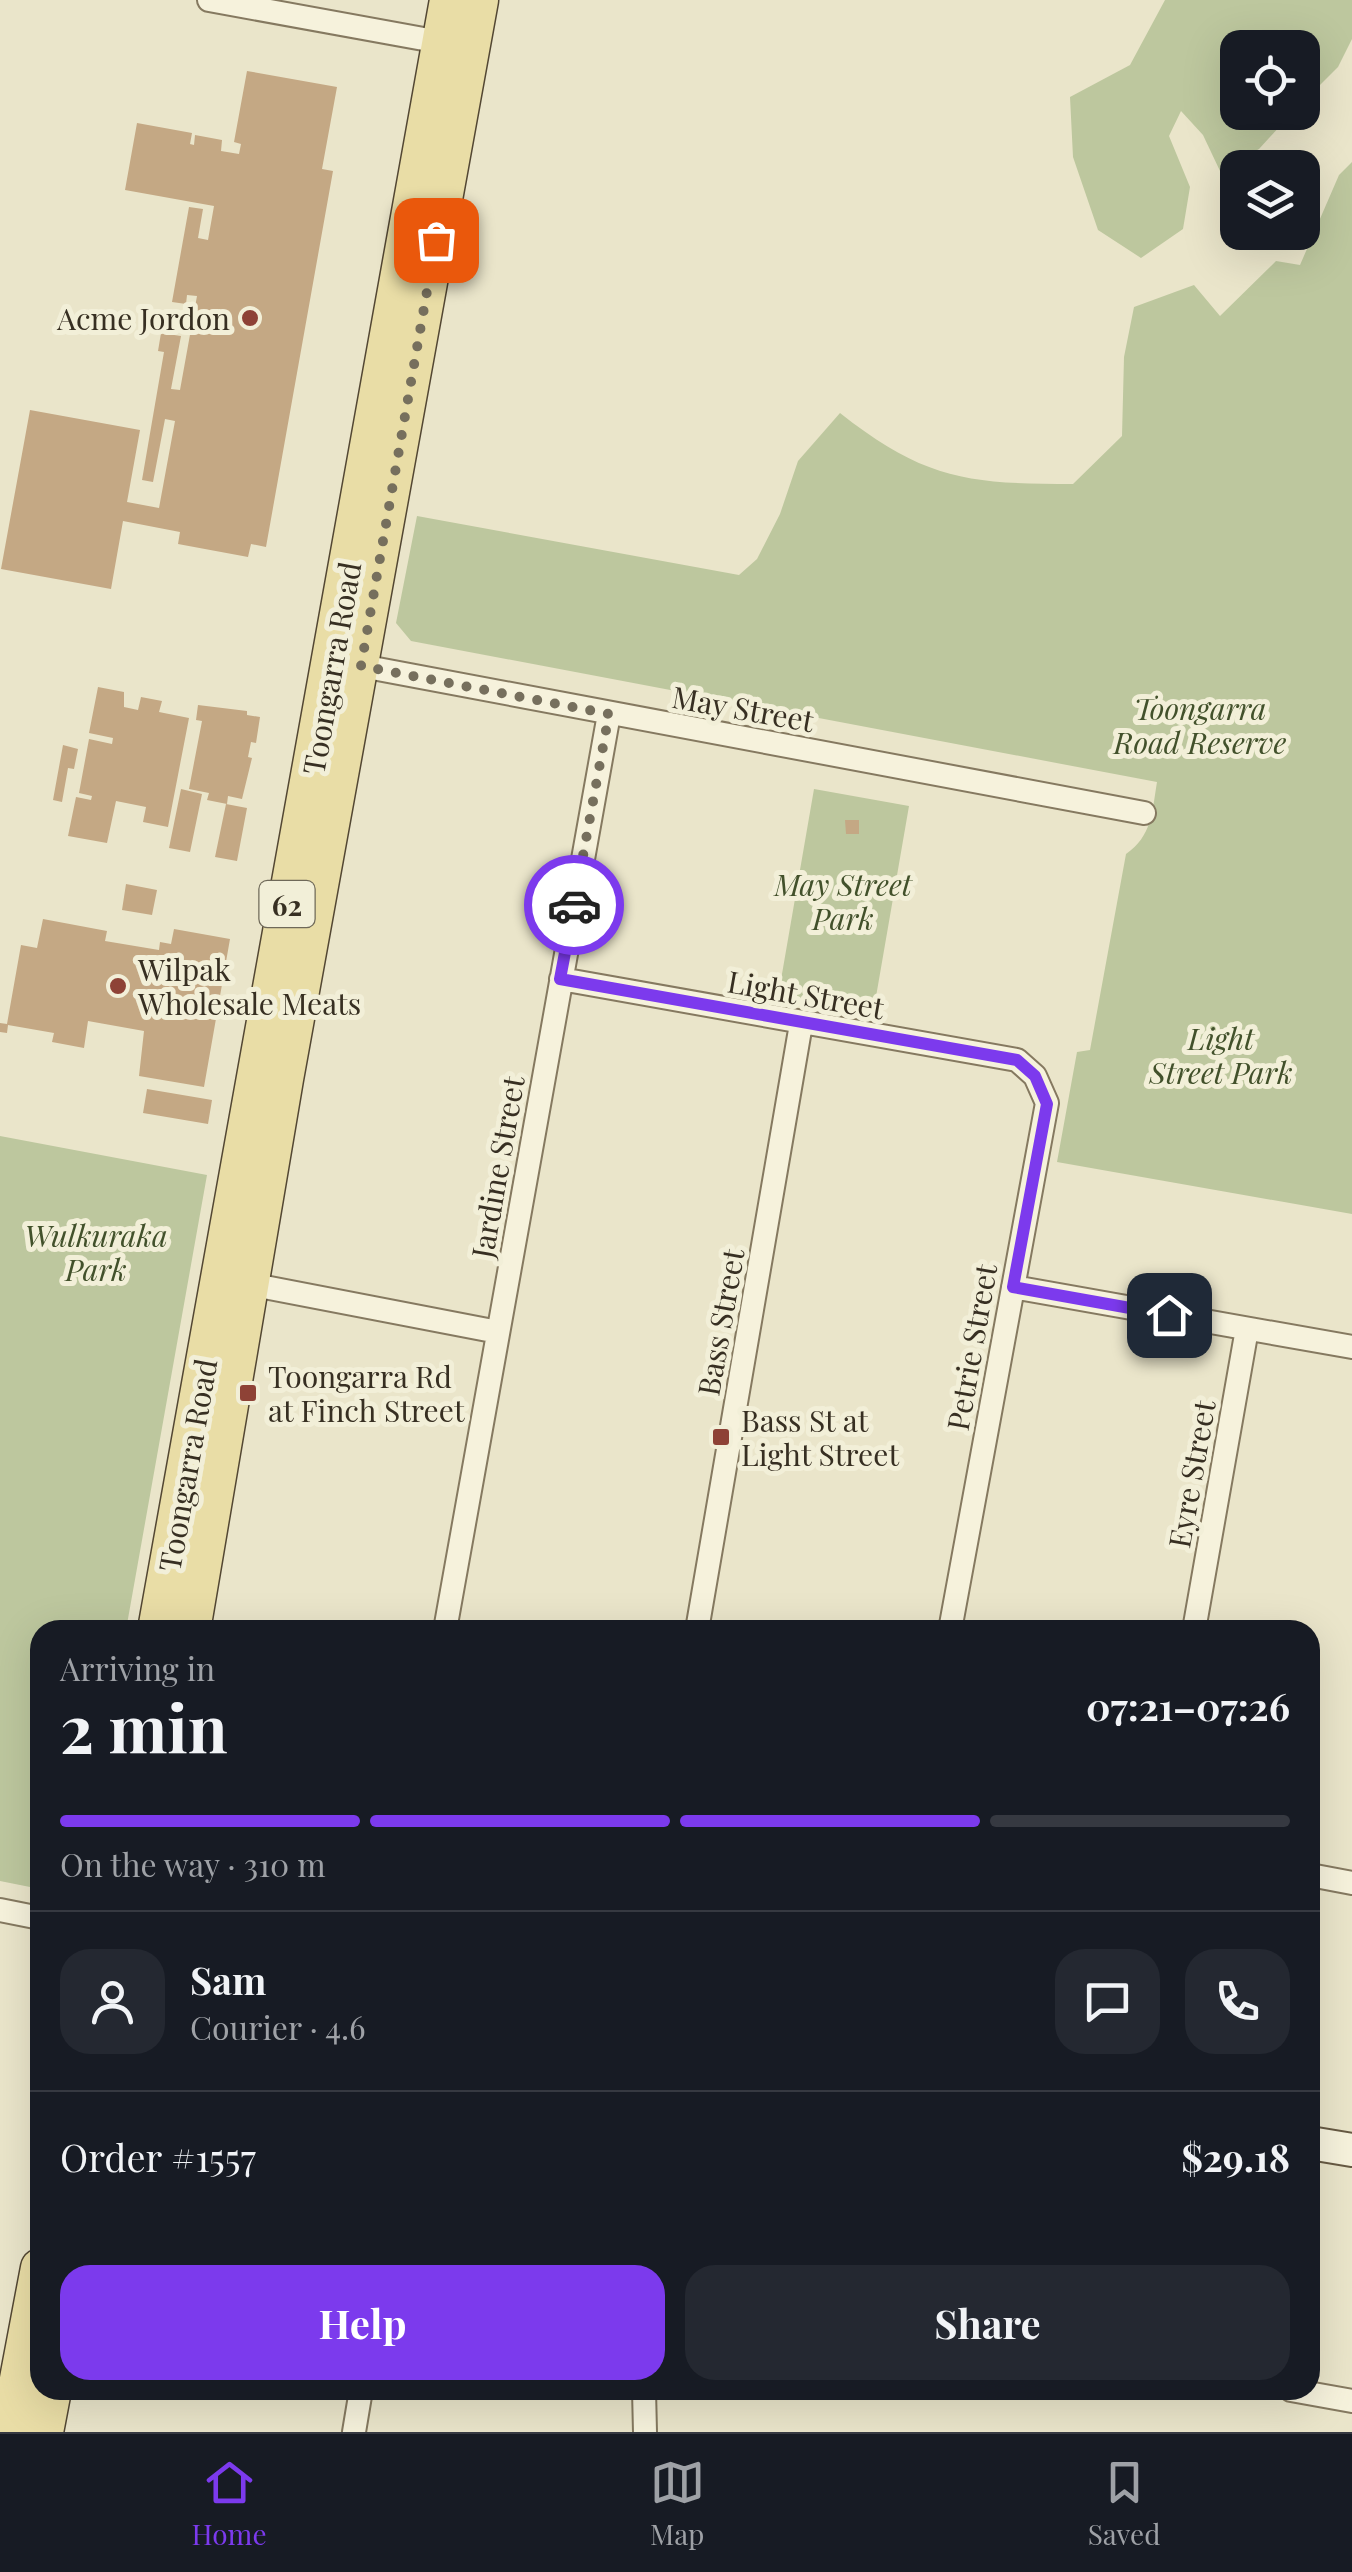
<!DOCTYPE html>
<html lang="en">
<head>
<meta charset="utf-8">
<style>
	body { margin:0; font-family:"Playfair Display",serif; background:#242831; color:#f1f3f6; height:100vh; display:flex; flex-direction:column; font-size:38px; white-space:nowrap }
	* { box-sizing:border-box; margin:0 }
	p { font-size:32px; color:#9ea1a6 }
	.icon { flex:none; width:55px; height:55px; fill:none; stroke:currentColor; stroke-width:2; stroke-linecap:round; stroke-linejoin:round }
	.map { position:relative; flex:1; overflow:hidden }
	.side { position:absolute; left:30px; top:1620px; width:1290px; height:780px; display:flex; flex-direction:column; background:#171b24; border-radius:30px; box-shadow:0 10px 40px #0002 }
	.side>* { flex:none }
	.controls { position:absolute; left:1220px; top:30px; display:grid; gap:20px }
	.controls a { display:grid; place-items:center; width:100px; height:100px; border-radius:20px; background:#171b24; box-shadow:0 10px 40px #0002; font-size:50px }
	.pin { position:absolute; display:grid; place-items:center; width:85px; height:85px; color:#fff; margin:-42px; border-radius:20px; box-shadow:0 5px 15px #0006 }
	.courier { position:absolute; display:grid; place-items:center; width:100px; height:100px; margin:-50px; border:8px solid #7c3aed; border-radius:50%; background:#fff; color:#222; box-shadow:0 2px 12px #0007 }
	.head em { font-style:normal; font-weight:700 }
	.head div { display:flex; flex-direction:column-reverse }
	.head { display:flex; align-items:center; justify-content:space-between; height:170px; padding:0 30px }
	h1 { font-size:65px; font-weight:700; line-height:75px }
	.bar { display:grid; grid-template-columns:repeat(4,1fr); gap:15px 10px; align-content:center; height:120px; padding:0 30px }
	.bar i { height:12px; border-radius:8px; background:#363941 }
	.bar .on { background:#7c3aed }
	.bar p { grid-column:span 4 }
	.line { display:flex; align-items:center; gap:25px; padding:0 30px; border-top:2px solid #363941 }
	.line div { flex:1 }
	.round { display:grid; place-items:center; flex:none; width:105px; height:105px; border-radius:30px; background:#242831 }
	.cta { display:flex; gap:20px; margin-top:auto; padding:20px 30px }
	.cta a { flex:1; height:115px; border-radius:30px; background:#7c3aed; color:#fff; font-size:40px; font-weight:700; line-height:115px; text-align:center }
	.cta a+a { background:#242831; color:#f1f3f6 }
	.menu { display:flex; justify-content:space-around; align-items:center; height:140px; border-top:2px solid #363941; background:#171b24; font-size:28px; color:#9ea1a6 }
	.menu a { display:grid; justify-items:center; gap:5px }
	.menu .on { color:#7c3aed }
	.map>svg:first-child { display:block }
</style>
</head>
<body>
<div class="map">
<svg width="1352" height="2432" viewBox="0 0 1352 2432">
	<rect width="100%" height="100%" fill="#eae5ca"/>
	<path fill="#bdc79e" d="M1165 0H1352V39L1338 67 1303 102 1302 48H1238V112L1292 113 1259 149 1220 171 1203 135 1181 111 1169 136 1190 187 1183 229 1141 258 1098 230 1073 157 1070 97 1130 65Z
		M1352 162V1214L1057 1162 1077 1052 1090 1050 1126 854C1152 836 1152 812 1157 782L411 641 396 623 417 516 739 575 757 559 780 514 798 461 840 413C925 480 969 484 1073 484L1122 436 1124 357 1134 307 1194 285 1220 316 1276 261 1300 265 1339 175Z
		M814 789 909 806 873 1014 778 997Z
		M0 1136 207 1175 126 1630H40V1889L0 1881Z"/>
	<path fill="#c4a884" d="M247 71 337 87 322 169 333 171 266 547 251 544 248 557 178 544 180 532 123 521 111 589 1 569 30 410 140 430 127 502 159 508 175 421 165 419 153 482 142 480 164 352 158 351 161 333 181 336 171 389 180 390 197 296 187 295 186 304 172 302 189 207 203 209 198 238 208 240 214 206 125 190 137 123 192 133 190 144 194 145 195 135 222 140 221 151 239 154 241 144 234 142Z
		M98 687 124 692V707L138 710 141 697 162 701 159 712 189 718 168 827 143 822 146 807 116 801 107 843 68 836 76 797 91 800 92 796 79 793 89 739 112 744 113 738 89 733Z
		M198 705 247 711V715L260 717 256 743 251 742 248 757 252 758 242 799 228 796 227 804 207 800 209 793 189 789 202 721 196 720Z
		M63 745 78 749 74 769 68 768 62 802 53 800Z
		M181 789 202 794 190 852 169 848Z
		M226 804 247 808 237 861 215 857Z
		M845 820H859V834H846Z
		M126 884 157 890 152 915 122 910Z
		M43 919 107 931 105 941 159 950 160 942 171 944 174 929 230 939 204 1087 139 1076 144 1031 88 1021 84 1048 52 1042 54 1033 8 1025 7 1033 0 1032V1023L7 1024 21 945 37 948Z
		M147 1089 212 1100 208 1124 143 1113Z"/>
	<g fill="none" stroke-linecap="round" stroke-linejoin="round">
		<g stroke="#857960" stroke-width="26">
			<path id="street" d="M209 0 451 44
				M351 664 1144 813
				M561 979 1017 1060 1035 1076 1047 1103 950 1630
				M249 1284 498 1332
				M1013 1287 1352 1347
				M445 1630 609 714
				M697 1630 801 1024
				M1194 1630 1247 1329
				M1310 1875 1352 1883
				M0 1910 40 1918
				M644 2390 645 2432
				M1291 2390 1352 2401
				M354 2432 361 2390"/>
		</g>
		<g stroke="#675a43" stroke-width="36">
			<path id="secondary" d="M1310 2143 1352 2150"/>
		</g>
		<g stroke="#534733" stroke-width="41">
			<path id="primary" d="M157 1630 449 0
				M191 1630 284 1079 479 0
				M9 2432 40 2268
				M44 2432 52 2390"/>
		</g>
		<use href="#street" stroke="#f6f2dc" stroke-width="22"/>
		<use href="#secondary" stroke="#f6f2dc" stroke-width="32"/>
		<use href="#primary" stroke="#e9dda6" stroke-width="38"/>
	</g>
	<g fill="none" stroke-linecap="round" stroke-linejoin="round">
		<path stroke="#766f5d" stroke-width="10" stroke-dasharray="0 18" d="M436 240 361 666 609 714 574 905"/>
		<path stroke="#7c3aed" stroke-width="12" d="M574 905 560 979 1017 1060 1035 1076 1047 1104 1013 1287 1169 1315"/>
	</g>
	<g fill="#8e4236" stroke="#f2efd8" stroke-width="4">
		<circle cx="250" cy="318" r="10"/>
		<circle cx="118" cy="986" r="10"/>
		<rect x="238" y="1383" width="20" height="20" rx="5"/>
		<rect x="711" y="1427" width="20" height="20" rx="5"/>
	</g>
	<g text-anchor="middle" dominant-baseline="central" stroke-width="10" stroke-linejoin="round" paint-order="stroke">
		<rect fill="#f2efd8" stroke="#6f6959" stroke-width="2.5" x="259.5" y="881" width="55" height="46" rx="8"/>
		<g font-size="28" font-weight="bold" fill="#372f22">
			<text x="287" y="904">62</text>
		</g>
		<g font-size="30" fill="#372f22" stroke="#f2efd8" text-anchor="start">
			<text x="230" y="318" text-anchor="end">Acme Jordon</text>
			<text x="138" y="969">Wilpak<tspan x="138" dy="34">Wholesale Meats</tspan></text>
			<text x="268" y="1376">Toongarra Rd<tspan x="268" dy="34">at Finch Street</tspan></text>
			<text x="741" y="1420">Bass St at<tspan x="741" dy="34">Light Street</tspan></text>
		</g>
		<g font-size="30" fill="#372f22" stroke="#f2efd8">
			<text transform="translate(331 668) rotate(-80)">Toongarra Road</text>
			<text transform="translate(743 708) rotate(10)">May Street</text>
			<text transform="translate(806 994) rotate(10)">Light Street</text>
			<text transform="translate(497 1167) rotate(-80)">Jardine Street</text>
			<text transform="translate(720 1322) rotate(-80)">Bass Street</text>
			<text transform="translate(971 1347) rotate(-80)">Petrie Street</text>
			<text transform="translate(187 1465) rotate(-80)">Toongarra Road</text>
			<text transform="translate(1191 1474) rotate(-80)">Eyre Street</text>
		</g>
		<g font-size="30" font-style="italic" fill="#42512b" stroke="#f2efd8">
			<text x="1200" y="708">Toongarra<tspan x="1200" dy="34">Road Reserve</tspan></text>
			<text x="843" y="884">May Street<tspan x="843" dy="34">Park</tspan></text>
			<text x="1221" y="1038">Light<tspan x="1221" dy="34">Street Park</tspan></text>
			<text x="96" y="1235">Wulkuraka<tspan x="96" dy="34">Park</tspan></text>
		</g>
	</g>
</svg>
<div class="controls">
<a><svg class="icon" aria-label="locate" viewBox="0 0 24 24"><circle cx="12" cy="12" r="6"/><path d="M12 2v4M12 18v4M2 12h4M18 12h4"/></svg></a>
<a><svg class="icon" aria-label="layers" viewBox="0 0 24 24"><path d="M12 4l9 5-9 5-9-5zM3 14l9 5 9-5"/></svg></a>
</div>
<div class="pin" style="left:436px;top:240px;background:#ea580c"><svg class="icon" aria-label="bag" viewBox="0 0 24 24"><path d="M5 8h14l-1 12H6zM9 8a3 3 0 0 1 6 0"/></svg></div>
<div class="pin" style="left:1169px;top:1315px;background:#1f2937"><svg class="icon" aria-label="home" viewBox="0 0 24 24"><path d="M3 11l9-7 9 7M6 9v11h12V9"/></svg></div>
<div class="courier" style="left:574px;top:905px"><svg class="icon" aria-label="car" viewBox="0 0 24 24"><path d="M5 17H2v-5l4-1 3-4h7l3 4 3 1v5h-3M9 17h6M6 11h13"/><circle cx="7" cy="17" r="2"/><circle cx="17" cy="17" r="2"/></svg></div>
<section class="side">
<div class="head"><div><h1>2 min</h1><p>Arriving in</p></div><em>07:21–07:26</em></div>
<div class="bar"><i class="on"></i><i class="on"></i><i class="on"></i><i></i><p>On the way · 310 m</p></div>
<div class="line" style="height:180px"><a class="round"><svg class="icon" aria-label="person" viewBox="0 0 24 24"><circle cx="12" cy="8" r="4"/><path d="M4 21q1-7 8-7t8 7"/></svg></a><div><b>Sam</b><p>Courier · 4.6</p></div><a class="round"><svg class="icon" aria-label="chat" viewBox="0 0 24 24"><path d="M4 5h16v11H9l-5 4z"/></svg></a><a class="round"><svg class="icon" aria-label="phone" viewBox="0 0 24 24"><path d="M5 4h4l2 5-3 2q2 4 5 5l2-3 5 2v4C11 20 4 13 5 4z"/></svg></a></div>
<div class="line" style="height:130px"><div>Order #1557</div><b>$29.18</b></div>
<div class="cta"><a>Help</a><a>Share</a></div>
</section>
</div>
<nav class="menu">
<a class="on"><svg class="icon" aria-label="home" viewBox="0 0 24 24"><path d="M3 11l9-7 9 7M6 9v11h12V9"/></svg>Home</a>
<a><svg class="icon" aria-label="map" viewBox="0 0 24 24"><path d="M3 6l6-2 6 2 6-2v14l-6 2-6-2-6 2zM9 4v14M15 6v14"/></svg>Map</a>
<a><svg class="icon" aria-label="saved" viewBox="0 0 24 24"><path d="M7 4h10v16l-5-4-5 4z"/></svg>Saved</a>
</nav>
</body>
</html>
